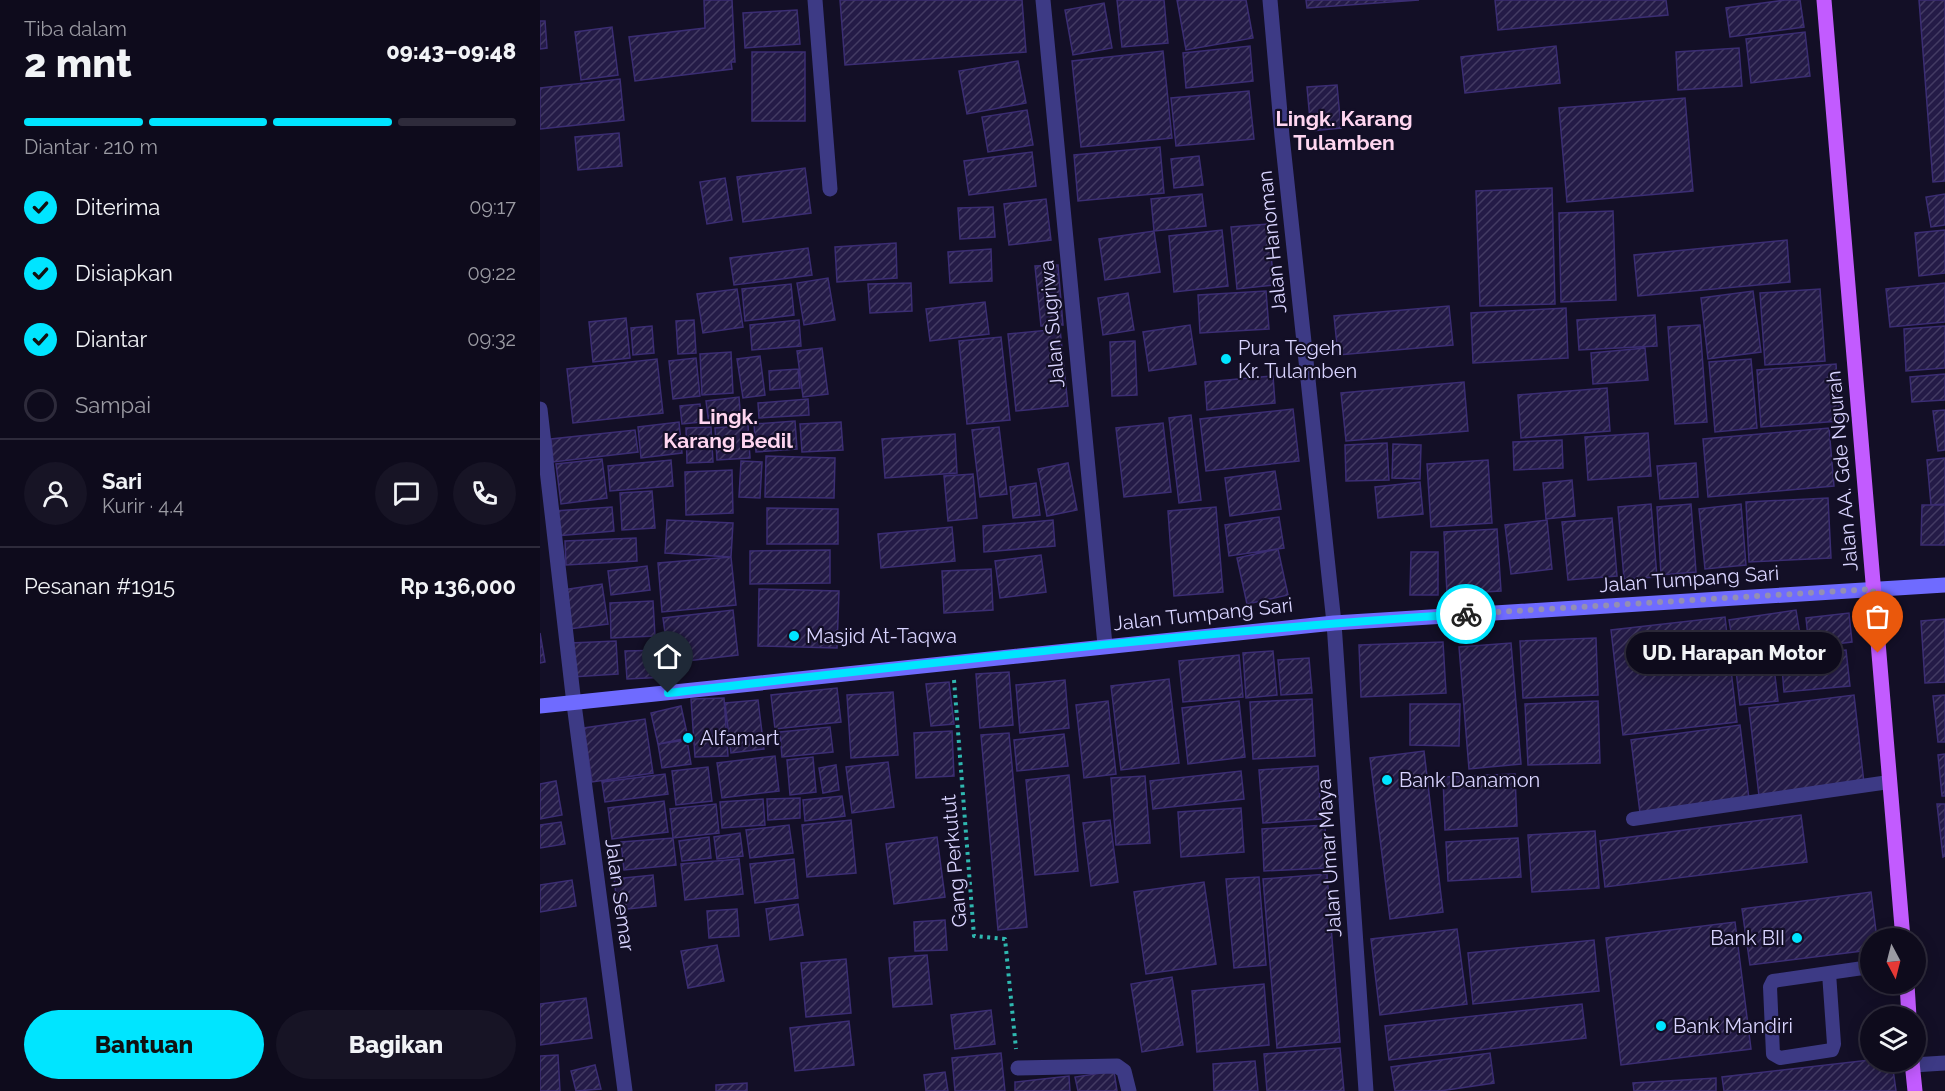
<!DOCTYPE html>
<html lang="id">
<head>
<meta charset="utf-8">
<style>
	body { margin:0; font-family:Raleway,sans-serif; background:#171425; color:#f1f3f6; height:100vh; display:flex; flex-direction:column; font-size:22px; white-space:nowrap }
	* { box-sizing:border-box; margin:0 }
	p { font-size:20px; color:#9b9ba3 }
	.icon { flex:none; width:33px; height:33px; fill:none; stroke:currentColor; stroke-width:2; stroke-linecap:round; stroke-linejoin:round }
	.map { position:relative; flex:1; overflow:hidden }
	.sheet { display:flex; flex-direction:column; background:#0e0b1c; width:540px }
	.sheet>* { flex:none }
	.needle { width:39px; rotate:173deg }
	.controls { position:absolute; left:1320px; top:928px; display:grid; gap:12px }
	.controls a { display:grid; place-items:center; width:66px; height:66px; border-radius:50%; background:#0e0b1c; box-shadow:0 3px 15px #0003,0 0 0 2px #2e2b3b; font-size:30px }
	.pin { position:absolute; display:grid; place-items:center; width:51px; height:51px; color:#fff; margin:-62px -26px; border-radius:50% 50% 50% 0; rotate:-45deg; box-shadow:0 0 6px #0007 }
	.pin .icon { rotate:45deg }
	.courier { position:absolute; display:grid; place-items:center; width:60px; height:60px; margin:-30px; border:4px solid #00e5ff; border-radius:50%; background:#fff; color:#222; box-shadow:0 2px 8px #0007 }
	.bubble { position:absolute; height:42px; border-radius:21px; background:#0e0b1c; box-shadow:0 3px 15px #0003,0 0 0 2px #2e2b3b; font-size:20px; font-weight:800; line-height:42px; text-align:center }
	.headline em { font-style:normal; font-weight:800 }
	.headline div { display:flex; flex-direction:column-reverse }
	.headline { display:flex; align-items:center; justify-content:space-between; height:102px; padding:0 24px }
	h1 { font-size:39px; font-weight:800; line-height:45px }
	.bar { display:grid; grid-template-columns:repeat(4,1fr); gap:9px 6px; align-content:center; height:72px; padding:0 24px }
	.bar i { height:8px; border-radius:4px; background:#2e2b3b }
	.bar .current { background:#00e5ff }
	.bar p { grid-column:span 4 }
	.line { display:flex; align-items:center; gap:15px; padding:0 24px; border-top:2px solid #2e2b3b }
	.line div { flex:1 }
	.round { display:grid; place-items:center; flex:none; width:63px; height:63px; border-radius:32px; background:#171425 }
	ol { padding:0 24px; list-style:none }
	li { display:flex; align-items:center; gap:18px; height:66px }
	li p { margin-inline-start:auto }
	li .icon { padding:6px; border-radius:50%; background:#00e5ff; color:#111; stroke-width:4 }
	li:last-child { color:#9b9ba3 }
	li i { width:33px; height:33px; border:3px solid #2e2b3b; border-radius:50% }
	.primary-button { display:flex; gap:12px; margin-top:auto; padding:12px 24px }
	.primary-button a { flex:1; height:69px; border-radius:36px; background:#00e5ff; color:#111; font-size:24px; font-weight:800; line-height:69px; text-align:center }
	.primary-button a+a { background:#171425; color:#f1f3f6 }
	main { display:flex; flex:1; min-height:0 }
	.map>svg:first-child { display:block }
</style>
</head>
<body>
<main>
<section class="sheet">
<div class="headline"><div><h1>2 mnt</h1><p>Tiba dalam</p></div><em>09:43–09:48</em></div>
<div class="bar"><i class="current"></i><i class="current"></i><i class="current"></i><i></i><p>Diantar · 210 m</p></div>
<ol>
<li><svg class="icon" aria-label="check" viewBox="0 0 24 24"><path d="M5 12l5 5 9-10"/></svg>Diterima<p>09:17</p></li>
<li><svg class="icon" aria-label="check" viewBox="0 0 24 24"><path d="M5 12l5 5 9-10"/></svg>Disiapkan<p>09:22</p></li>
<li><svg class="icon" aria-label="check" viewBox="0 0 24 24"><path d="M5 12l5 5 9-10"/></svg>Diantar<p>09:32</p></li>
<li><i></i>Sampai</li>
</ol>
<div class="line" style="height:108px"><a class="round"><svg class="icon" aria-label="person" viewBox="0 0 24 24"><circle cx="12" cy="8" r="4"/><path d="M4 21q1-7 8-7t8 7"/></svg></a><div><b>Sari</b><p>Kurir · 4.4</p></div><a class="round"><svg class="icon" aria-label="chat" viewBox="0 0 24 24"><path d="M4 5h16v11H9l-5 4z"/></svg></a><a class="round"><svg class="icon" aria-label="phone" viewBox="0 0 24 24"><path d="M5 4h4l2 5-3 2q2 4 5 5l2-3 5 2v4C11 20 4 13 5 4z"/></svg></a></div>
<div class="line" style="height:78px"><div>Pesanan #1915</div><b>Rp 136,000</b></div>
<div class="primary-button"><a>Bantuan</a><a>Bagikan</a></div>
</section>
<div class="map">
<svg width="1405" height="1091" viewBox="0 0 1405 1091">
	<defs>
		<pattern id="building-hatch" width="6" height="6" patternUnits="userSpaceOnUse" patternTransform="scale(1.5)"><rect width="6" height="6" fill="#241b47"/><path d="M-1 1l2-2M0 6l6-6M5 7l2-2" fill="none" stroke="#433b63"/></pattern>
	</defs>
	<rect width="100%" height="100%" fill="#130f26"/>
	<path fill="url(#building-hatch)" stroke="#3b2d73" stroke-width="1.5" d="M164 0H192L195 62H191L192 69 95 81 89 37 165 28Z
		M300 0H482L486 52 305 65Z
		M577 0H624L628 43 582 47Z
		M637 0H706L713 38 646 50Z
		M766 0H879L767 8Z
		M955 0H1126L1128 15 958 30Z
		M1245 0H1260L1264 27 1190 37 1186 8Z
		M1379 0H1405V181L1393 182Z
		M564 3 572 48 533 55 525 10Z
		M257 10 260 44 205 48 203 13Z
		M0 21H5L7 48 0 49Z
		M72 27 78 75 41 80 35 32Z
		M1265 32 1270 76 1211 83 1206 39Z
		M710 46 713 81 646 88 643 53Z
		M1016 46 1020 83 925 93 921 57Z
		M1199 48 1202 86 1138 90 1136 52Z
		M623 51 632 138 541 147 532 61Z
		M212 52H265V121H212Z
		M478 61 486 103 427 114 419 71Z
		M80 79 84 120 0 129V88Z
		M797 85 801 128 771 131 767 87Z
		M709 91 714 139 636 146 631 98Z
		M1145 98 1153 191 1027 202 1019 108Z
		M487 110 493 145 448 152 442 117Z
		M79 133 82 166 38 170 35 137Z
		M620 147 624 193 538 201 534 155Z
		M492 152 496 186 429 195 424 161Z
		M659 156 663 185 634 188 631 159Z
		M265 168 271 213 203 222 197 177Z
		M185 178 192 220 167 224 160 182Z
		M1012 188 1015 304 940 306 936 191Z
		M662 194 666 226 614 231 611 199Z
		M1405 194V225L1391 227 1386 197Z
		M506 199 511 240 469 245 464 204Z
		M453 207 455 237 420 239 418 208Z
		M1073 211 1076 300 1021 302 1019 213Z
		M728 224 734 285 697 289 691 227Z
		M682 230 688 286 634 292 629 236Z
		M1405 230V273L1379 276 1375 233Z
		M614 231 620 272 565 280 559 239Z
		M1247 240 1250 282 1098 296 1094 255Z
		M356 243 357 278 297 282 295 247Z
		M268 248 272 275 194 285 190 258Z
		M451 249 452 281 410 283 408 252Z
		M518 265 523 325 501 326 495 266Z
		M288 278 295 320 264 325 257 283Z
		M371 283 372 311 330 313 328 284Z
		M1405 283V322L1350 327 1346 289Z
		M251 284 254 315 205 321 202 289Z
		M197 289 203 327 163 333 157 294Z
		M1280 289 1285 361 1225 365 1220 293Z
		M726 291 729 329 660 333 658 295Z
		M1213 291 1221 352 1168 359 1161 298Z
		M588 293 594 330 563 335 558 298Z
		M445 302 449 334 390 341 386 309Z
		M909 306 913 345 798 355 794 316Z
		M1026 308 1028 358 933 363 931 313Z
		M1115 315 1117 346 1039 350 1037 320Z
		M86 318 90 358 53 362 49 322Z
		M154 320 156 353 138 354 136 321Z
		M259 320 261 346 212 350 210 325Z
		M650 325 656 364 609 371 603 332Z
		M1160 325 1167 422 1135 424 1128 327Z
		M112 326 114 353 93 355 91 328Z
		M1405 326V368L1366 371 1364 329Z
		M520 329 528 406 476 411 468 334Z
		M461 337 470 420 427 424 419 341Z
		M595 341 597 395 572 396 570 342Z
		M282 348 288 394 263 397 257 351Z
		M1105 348 1108 380 1053 384 1051 353Z
		M191 352 193 393 162 395 160 354Z
		M220 356 225 395 203 398 197 359Z
		M156 358 160 396 133 399 129 361Z
		M117 359 123 413 33 423 27 369Z
		M1211 359 1217 428 1175 432 1169 362Z
		M1296 364 1300 421 1221 427 1217 370Z
		M258 369 260 388 230 390 229 371Z
		M1405 374V400L1372 402 1370 377Z
		M733 376 735 403 667 410 665 382Z
		M924 382 928 431 806 441 801 393Z
		M1067 388 1070 431 981 438 978 395Z
		M199 397 201 421 169 425 166 401Z
		M268 399 269 415 219 418 218 403Z
		M160 404 162 422 142 424 140 406Z
		M753 409 759 461 666 471 660 419Z
		M1405 410V450L1398 451 1393 411Z
		M651 415 661 500 639 503 629 418Z
		M255 421 257 449 216 452 214 424Z
		M139 422 142 453 101 458 98 427Z
		M301 422 303 450 262 452 260 424Z
		M623 423 631 492 584 497 576 428Z
		M208 425 210 458 177 460 175 428Z
		M171 427 173 462 147 463 146 428Z
		M459 427 467 494 440 497 432 430Z
		M1289 428 1294 486 1168 497 1163 439Z
		M95 430 98 452 13 462 11 439Z
		M1108 433 1111 476 1048 480 1045 437Z
		M415 434 417 473 345 478 342 439Z
		M1022 440 1023 468 974 470 973 442Z
		M847 443 849 480 806 481 805 445Z
		M853 444 881 445 880 479 852 478Z
		M226 456 295 458 294 498 225 497Z
		M1405 458V504L1391 505 1387 460Z
		M62 459 67 498 21 504 16 464Z
		M131 460 133 486 70 491 68 466Z
		M948 460 952 523 891 527 887 464Z
		M201 461 222 462 220 498 199 497Z
		M528 463 537 510 507 516 498 469Z
		M1156 463 1158 497 1120 499 1117 466Z
		M192 470 193 513 146 515 145 472Z
		M735 471 741 509 690 516 685 478Z
		M433 474 437 518 408 521 404 476Z
		M1032 480 1035 516 1006 519 1003 483Z
		M880 482 883 514 838 518 835 487Z
		M496 483 500 515 473 518 470 487Z
		M112 491 115 528 82 530 80 493Z
		M1288 498 1291 558 1209 562 1206 502Z
		M1111 504 1117 577 1084 579 1078 507Z
		M1151 504 1156 572 1121 575 1117 507Z
		M1201 504 1206 565 1165 569 1159 509Z
		M1382 505H1405V545H1381Z
		M72 507 74 531 16 536 14 511Z
		M676 507 683 592 634 596 628 511Z
		M227 508 298 509V544H227Z
		M739 517 744 548 689 556 685 525Z
		M1072 518 1077 576 1028 580 1022 522Z
		M127 520 193 523 191 557 125 553Z
		M513 520 515 546 444 552 443 526Z
		M1007 520 1012 569 971 574 965 525Z
		M412 527 415 561 341 568 338 534Z
		M957 529 961 591 907 594 904 532Z
		M96 538 97 561 26 565 25 541Z
		M738 549 748 595 707 604 697 558Z
		M290 550V583L210 584V551Z
		M871 552H898V595H870Z
		M501 555 506 592 460 598 455 561Z
		M191 557 196 605 122 612 118 563Z
		M107 566 110 590 71 595 68 571Z
		M451 569 453 610 404 613 402 571Z
		M62 584 68 624 29 629 23 590Z
		M219 589 299 591 297 648 218 646Z
		M113 601 115 636 71 638 70 603Z
		M193 610 198 655 129 663 123 618Z
		M1256 610 1262 647 1195 657 1189 620Z
		M1309 613 1312 642 1269 647 1266 618Z
		M1185 617 1197 722 1083 735 1071 630Z
		M1405 619V682L1385 683 1381 621Z
		M0 633 5 662 0 663Z
		M1056 638 1058 695 983 698 980 641Z
		M76 641 78 674 32 677 30 643Z
		M903 642 906 693 821 697 819 645Z
		M971 643 981 764 929 769 919 647Z
		M127 650 128 677 87 679 85 651Z
		M1306 650 1310 686 1244 692 1241 656Z
		M733 651 737 695 706 698 703 653Z
		M699 655 703 697 643 702 639 661Z
		M769 658 772 693 741 695 738 660Z
		M1233 659 1238 701 1200 705 1195 662Z
		M469 672 473 725 440 728 436 674Z
		M629 679 639 763 581 770 571 686Z
		M525 680 529 728 480 733 476 685Z
		M409 682 414 724 391 726 386 684Z
		M297 688 301 722 235 729 231 695Z
		M353 692 358 755 311 758 307 695Z
		M1314 695 1324 783 1219 796 1209 708Z
		M1405 695V742H1398L1393 696Z
		M184 698 188 756 155 757 151 699Z
		M772 699 775 756 713 759 710 702Z
		M218 700 224 749 191 753 185 703Z
		M568 701 576 774 544 778 536 705Z
		M699 701 705 757 648 764 642 708Z
		M1058 701 1060 763 988 765 985 704Z
		M870 704H920L919 746 870 745Z
		M141 706 148 738 118 744 111 713Z
		M105 719 113 773 52 782 44 728Z
		M1200 725 1209 799 1100 813 1091 740Z
		M290 727 293 752 242 757 240 732Z
		M412 731 414 776 376 778 374 733Z
		M469 733 487 927 458 930 441 735Z
		M524 734 528 766 477 771 474 740Z
		M147 740 151 764 122 768 118 744Z
		M884 751 903 912 850 919 830 758Z
		M1405 754V796H1402L1398 755Z
		M235 756 239 791 182 798 177 763Z
		M273 757 276 792 250 795 247 760Z
		M348 762 354 807 312 813 306 767Z
		M296 765 299 790 283 793 279 768Z
		M778 766 781 819 723 823 719 770Z
		M168 767 172 801 136 805 132 771Z
		M701 771 704 799 613 809 610 781Z
		M125 774 128 794 65 802 62 782Z
		M975 774 977 826 905 830 903 777Z
		M529 775 538 871 495 875 486 780Z
		M605 776 610 843 576 845 571 778Z
		M16 781 22 815 0 819V784Z
		M302 796 305 816 265 821 263 800Z
		M260 798V818L228 820 227 799Z
		M223 799 225 825 182 828 180 802Z
		M124 801 128 832 72 839 68 808Z
		M176 804 179 833 133 838 130 809Z
		M1397 804H1405V856L1403 857Z
		M701 808 704 852 641 857 638 812Z
		M1261 815 1267 862 1065 887 1060 841Z
		M311 820 316 873 267 877 262 825Z
		M570 820 578 882 551 886 543 823Z
		M21 822 25 844 0 848V825Z
		M249 825 253 853 210 858 206 830Z
		M785 825 787 868 724 871 722 829Z
		M1055 831 1059 888 992 892 988 835Z
		M200 833 203 856 177 859 174 837Z
		M169 837 171 858 142 861 139 841Z
		M397 837 405 897 354 904 346 844Z
		M133 838 136 865 84 870 81 842Z
		M978 838 981 877 908 881 906 842Z
		M199 859 203 894 145 900 141 864Z
		M254 859 258 898 215 903 210 864Z
		M787 874 800 1042 737 1048 723 879Z
		M113 875 116 906 78 910 74 879Z
		M719 877 726 965 694 968 686 879Z
		M32 880 36 906 0 912V885Z
		M664 882 676 964 606 974 594 892Z
		M1331 892 1337 939H1330V950L1210 965 1202 909Z
		M258 904 263 935 230 940 226 909Z
		M197 909 199 936 169 938 167 911Z
		M405 920 407 950 375 951 374 922Z
		M1195 922 1211 1049 1081 1065 1066 938Z
		M917 929 927 1004 840 1015 831 939Z
		M1054 940 1059 991 933 1004 928 953Z
		M177 945 184 981 148 988 141 951Z
		M387 955 392 1004 353 1007 349 958Z
		M306 959 311 1013 266 1017 261 963Z
		M632 977 643 1045 602 1052 591 984Z
		M724 984 729 1045 657 1052 652 991Z
		M46 998 52 1038 0 1045V1004Z
		M1042 1004 1046 1038 849 1060 845 1026Z
		M451 1010 455 1044 415 1049 411 1015Z
		M309 1021 314 1065 255 1071 250 1028Z
		M800 1048 804 1091H727L724 1054Z
		M461 1053 465 1091H415L412 1058Z
		M950 1053 954 1083 900 1091H855L851 1067Z
		M18 1055 20 1091H0V1056Z
		M1330 1060 1352 1062 1356 1091H1184L1182 1077Z
		M715 1061 718 1091H674L673 1064Z
		M55 1065 61 1089 36 1091 31 1071Z
		M574 1071 577 1091H538L535 1077Z
		M405 1072 408 1091H386L384 1075Z
		M529 1076 530 1091H475V1082Z
		M1176 1078V1091H1094L1093 1083Z
		M207 1083V1091H176V1085Z"/>
	<g fill="none" stroke-linecap="round" stroke-linejoin="round">
		<path stroke="#2fb8b0" stroke-width="4" stroke-dasharray="3 4.5" stroke-linecap="butt" d="M414 680 434 936 465 939 476 1049"/>
		<path stroke="#3d3a85" stroke-width="14" d="M1093 819 1349 782
			M1289 973 1294 1044 1292 1050 1240 1058 1233 1054 1230 987 1233 981 1330 967"/>
		<path stroke="#3d3a85" stroke-width="15" d="M275 0 290 189
			M503 0 565 645
			M730 0 742 136 794 623 826 1091
			M0 409 34 704 85 1091
			M1373 1065 1405 1063
			M478 1068 577 1066 584 1071 589 1091"/>
		<path stroke="#6f6bff" stroke-width="15" d="M0 706 794 623 1405 585"/>
		<path stroke="#c25bff" stroke-width="15" d="M1284 0 1363 939
			M1367 984 1369 1017
			M1372 1062 1375 1091"/>
	</g>
	<g fill="none" stroke-linecap="round" stroke-linejoin="round">
		<path stroke="#948fb3" stroke-width="6" stroke-dasharray="0 10.8" d="M926 614 1333 589 1338 653"/>
		<path stroke="#00e5ff" stroke-width="8" d="M128 693C394 663 659 631 926 614"/>
	</g>
	<g fill="#00e5ff" stroke="#130f26" stroke-width="2">
		<circle cx="686" cy="359" r="6"/>
		<circle cx="254" cy="636" r="6"/>
		<circle cx="148" cy="738" r="6"/>
		<circle cx="847" cy="780" r="6"/>
		<circle cx="1257" cy="938" r="6"/>
		<circle cx="1121" cy="1026" r="6"/>
	</g>
	<g text-anchor="middle" dominant-baseline="central" stroke-width="4.5" stroke-linejoin="round" paint-order="stroke">
		<g font-size="20" fill="#d9d4ff" stroke="#130f26">
			<text transform="translate(732 242) rotate(-96)">Jalan Hanoman</text>
			<text transform="translate(512 324) rotate(-95)">Jalan Sugriwa</text>
			<text transform="translate(1302 471) rotate(-95)">Jalan AA. Gde Ngurah</text>
			<text transform="translate(1149 579) rotate(-4)">Jalan Tumpang Sari</text>
			<text transform="translate(663 614) rotate(-6)">Jalan Tumpang Sari</text>
			<text transform="translate(789 858) rotate(-94)">Jalan Umar Maya</text>
			<text transform="translate(414 861) rotate(-95)">Gang Perkutut</text>
			<text transform="translate(80 895) rotate(82)">Jalan Semar</text>
		</g>
		<g font-size="20" fill="#d9d4ff" stroke="#130f26" text-anchor="start">
			<text x="698" y="348">Pura Tegeh<tspan x="698" dy="23">Kr. Tulamben</tspan></text>
			<text x="266" y="636">Masjid At-Taqwa</text>
			<text x="160" y="738">Alfamart</text>
			<text x="859" y="780">Bank Danamon</text>
			<text x="1245" y="938" text-anchor="end">Bank BII</text>
			<text x="1133" y="1026">Bank Mandiri</text>
		</g>
		<g font-size="21" font-weight="bold" fill="#ffd6f0" stroke="#130f26">
			<text x="804" y="118">Lingk. Karang<tspan x="804" dy="24">Tulamben</tspan></text>
			<text x="188" y="416">Lingk.<tspan x="188" dy="24">Karang Bedil</tspan></text>
		</g>
	</g>
</svg>
<div class="controls">
<a><svg class="needle" viewBox="-14 -14 28 28"><path d="M0-13l5 13h-10z" fill="#e53935"/><path d="M0 13l5-13h-10z" fill="#9b9ba3"/></svg></a>
<a><svg class="icon" aria-label="layers" viewBox="0 0 24 24"><path d="M12 4l9 5-9 5-9-5zM3 14l9 5 9-5"/></svg></a>
</div>
<div class="pin" style="left:1338px;top:653px;background:#ea580c"><svg class="icon" aria-label="bag" viewBox="0 0 24 24"><path d="M5 8h14l-1 12H6zM9 8a3 3 0 0 1 6 0"/></svg></div>
<div class="pin" style="left:128px;top:693px;background:#1f2937"><svg class="icon" aria-label="home" viewBox="0 0 24 24"><path d="M3 11l9-7 9 7M6 9v11h12V9"/></svg></div>
<div class="courier" style="left:926px;top:614px"><svg class="icon" aria-label="bike" viewBox="0 0 24 24"><circle cx="6" cy="16" r="4"/><circle cx="18" cy="16" r="4"/><path d="M6 16l4-8h5l3 8M10 8l3 8H6M13 5h3"/></svg></div>
<div class="bubble" style="left:1086px;top:632px;width:216px">UD. Harapan Motor</div>
</div>
</main>
</body>
</html>
